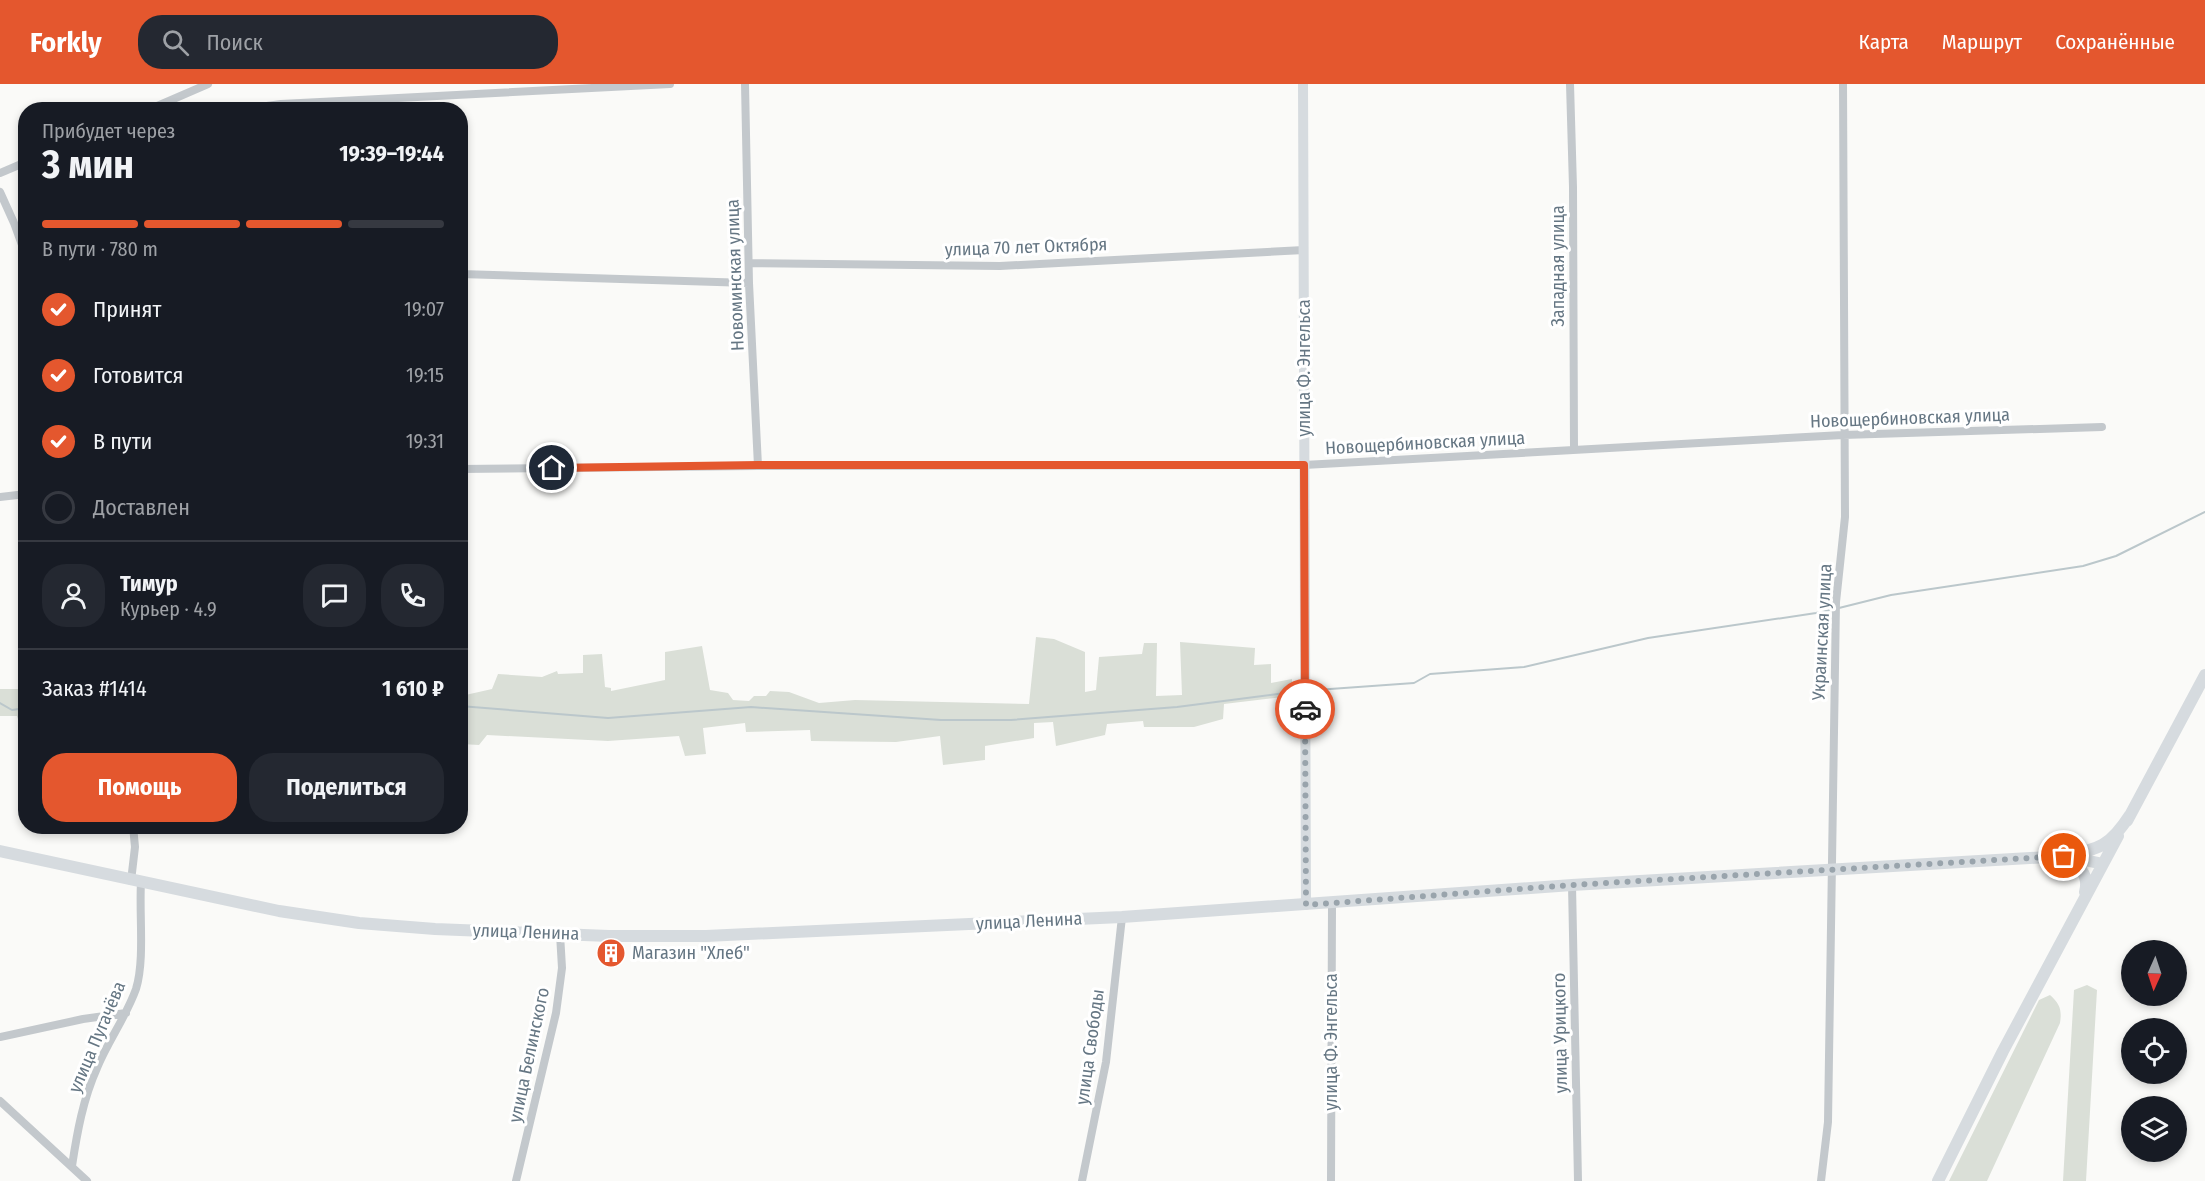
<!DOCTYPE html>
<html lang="ru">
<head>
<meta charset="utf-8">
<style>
	body { margin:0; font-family:"Fira Sans Condensed",sans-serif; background:#242831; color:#f1f3f6; height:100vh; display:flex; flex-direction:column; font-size:22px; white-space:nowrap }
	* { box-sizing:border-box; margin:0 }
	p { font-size:20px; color:#9ea1a6 }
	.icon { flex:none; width:33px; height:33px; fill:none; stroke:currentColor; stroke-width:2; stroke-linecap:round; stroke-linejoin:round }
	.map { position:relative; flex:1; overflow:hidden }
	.drawer { position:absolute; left:18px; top:18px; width:450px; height:732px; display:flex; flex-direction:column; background:#171b24; border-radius:24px; box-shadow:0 3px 9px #0003 }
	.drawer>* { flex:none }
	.needle { width:39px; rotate:183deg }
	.controls { position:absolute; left:2121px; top:856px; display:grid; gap:12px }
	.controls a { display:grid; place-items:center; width:66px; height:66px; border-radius:50%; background:#171b24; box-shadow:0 3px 9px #0003; font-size:30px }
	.pin { position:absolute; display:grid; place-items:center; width:51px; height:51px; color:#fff; margin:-26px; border:3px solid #fff; border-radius:50%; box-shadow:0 2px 6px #0007 }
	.courier { position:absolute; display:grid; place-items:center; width:60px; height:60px; margin:-30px; border:4px solid #e4572e; border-radius:50%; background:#fff; color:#222; box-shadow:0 2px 8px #0007 }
	.headline em { font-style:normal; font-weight:700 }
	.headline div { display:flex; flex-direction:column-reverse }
	.headline { display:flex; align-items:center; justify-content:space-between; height:102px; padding:0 24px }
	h1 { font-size:39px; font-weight:700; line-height:45px }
	.bar { display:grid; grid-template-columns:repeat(4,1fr); gap:9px 6px; align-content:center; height:72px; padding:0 24px }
	.bar i { height:8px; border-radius:4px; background:#363941 }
	.bar .active { background:#e4572e }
	.bar p { grid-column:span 4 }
	.line { display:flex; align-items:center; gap:15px; padding:0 24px; border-top:2px solid #363941 }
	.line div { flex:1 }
	.round { display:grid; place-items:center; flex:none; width:63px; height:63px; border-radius:24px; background:#242831 }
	ol { padding:0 24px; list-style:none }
	li { display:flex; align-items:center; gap:18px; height:66px }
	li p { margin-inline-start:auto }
	li .icon { padding:6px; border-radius:50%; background:#e4572e; color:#fff; stroke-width:4 }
	li:last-child { color:#9ea1a6 }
	li i { width:33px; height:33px; border:3px solid #363941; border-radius:50% }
	.action { display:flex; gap:12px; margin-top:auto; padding:12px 24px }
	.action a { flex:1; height:69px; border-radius:24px; background:#e4572e; color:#fff; font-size:24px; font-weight:700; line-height:69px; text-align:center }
	.action a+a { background:#242831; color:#f1f3f6 }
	header { display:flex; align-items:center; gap:36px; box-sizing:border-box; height:84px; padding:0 30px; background:#e4572e; color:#fff }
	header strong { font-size:28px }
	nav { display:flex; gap:33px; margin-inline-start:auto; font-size:21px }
	.search { width:420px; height:54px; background:#242831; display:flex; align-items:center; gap:15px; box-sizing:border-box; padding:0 21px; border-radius:24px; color:#9ea1a6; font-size:22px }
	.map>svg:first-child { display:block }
</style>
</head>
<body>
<header>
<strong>Forkly</strong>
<div class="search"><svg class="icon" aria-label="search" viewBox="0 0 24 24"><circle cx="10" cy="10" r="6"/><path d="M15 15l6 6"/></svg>Поиск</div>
<nav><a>Карта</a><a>Маршрут</a><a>Сохранённые</a></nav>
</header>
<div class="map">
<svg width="2205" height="1097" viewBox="0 0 2205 1097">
	<rect width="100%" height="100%" fill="#fafaf8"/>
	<path fill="#dadfd7" d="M1036 553 1054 555 1085 568V608L1096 606 1099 573 1142 570 1144 559H1157L1156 612 1182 611 1180 558 1255 564 1254 581 1271 580V599L1292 595V612L1224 620 1223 635 1194 643H1144L1143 637 1107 640 1105 651 1056 662 1053 638 1034 639V654L985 662V676L943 681 940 652 896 658 811 657 810 646 746 648 745 639 703 644 706 670 685 672 679 652 608 657 487 651 479 661 461 660V612L492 605 498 590 542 593 557 587 558 590 583 589V571L602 570 605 603 611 604V607L665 596V568L702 562 710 606 728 609 733 616 749 617 754 612H766L770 607 789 608 819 619 855 616 1029 620Z
		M0 605H25V644H21L17 632H0Z
		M2087 901 2097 906 2086 1097H2063L2074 906Z
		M2050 911C2060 920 2062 926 2060 939L1987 1097H1949L2039 916Z"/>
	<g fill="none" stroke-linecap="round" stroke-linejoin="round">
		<path stroke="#bbc7cb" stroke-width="2" d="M1839 524 1891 511 2083 482 2116 472 2205 428
			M1316 606 1414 599 1430 590 1524 583 1648 554 1816 529 1834 525
			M0 619 12 626 26 624
			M460 622 608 634 751 623 941 636H1011L1177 623 1300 607"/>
		<path stroke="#c3c8cc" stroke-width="8" d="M745 0 749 199 758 382
			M1570 0 1573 103 1574 365
			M148 26 208 0
			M237 26 281 20 670 0
			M0 89 26 78
			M0 108 14 139 26 172
			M749 179 1000 182 1304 166
			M460 190 749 199
			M460 385 758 382 1304 381 1843 351 2102 343
			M0 413 26 410
			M131 797 135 763 133 742
			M1572 801 1578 1097
			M0 953 83 935 126 929
			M0 1017 87 1097
			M72 1082C77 1049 83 1015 97 984 108 957 126 933 136 905 145 876 139 830 141 799
			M516 1097 556 929 562 884 560 850
			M1082 1097 1106 978 1122 833
			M1331 1097 1332 820
			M1821 1097 1828 1038 1836 518 1845 433 1843 0"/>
		<path stroke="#d6dbdf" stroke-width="10" d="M1303 0 1306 821"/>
		<path stroke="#d6dbdf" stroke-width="12" d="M2127 737 2205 591
			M0 767 279 827 359 839 435 845 609 852H706L1122 833 1572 801 2064 772C2100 765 2110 762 2130 731
			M2064 772C2078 781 2090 790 2085 808
			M2071 773 2103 780
			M1938 1097 2003 967 2118 752"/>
	</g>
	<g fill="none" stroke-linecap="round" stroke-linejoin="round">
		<path stroke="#99a4ac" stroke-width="6" stroke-dasharray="0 10.8" d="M1305 625 1306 821 1572 801 2064 772"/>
		<path stroke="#e4572e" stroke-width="8" d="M552 384 758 381H1304L1305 625"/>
	</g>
	<defs>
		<g id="building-disc" transform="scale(1.5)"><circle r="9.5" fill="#e4572e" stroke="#fff"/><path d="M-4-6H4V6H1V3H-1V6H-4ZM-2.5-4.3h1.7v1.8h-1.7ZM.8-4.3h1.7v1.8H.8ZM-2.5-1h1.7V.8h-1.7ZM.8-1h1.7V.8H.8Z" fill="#fff"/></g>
	</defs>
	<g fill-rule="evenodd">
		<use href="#building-disc" x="611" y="869"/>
	</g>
	<g text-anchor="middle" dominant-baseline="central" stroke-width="6" stroke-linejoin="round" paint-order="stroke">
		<g font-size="18" fill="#657683" stroke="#fff">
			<text transform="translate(1026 163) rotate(-2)">улица 70 лет Октября</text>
			<text transform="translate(1558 182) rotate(-90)">Западная улица</text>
			<text transform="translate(735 191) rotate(-92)">Новоминская улица</text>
			<text transform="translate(1304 284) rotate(-90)">улица Ф. Энгельса</text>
			<text transform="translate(1910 334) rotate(-2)">Новощербиновская улица</text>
			<text transform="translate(1425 359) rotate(-3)">Новощербиновская улица</text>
			<text transform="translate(1822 548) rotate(-87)">Украинская улица</text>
			<text transform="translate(1029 837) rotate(-3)">улица Ленина</text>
			<text transform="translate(526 848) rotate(2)">улица Ленина</text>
			<text transform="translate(1560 949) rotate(-91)">улица Урицкого</text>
			<text transform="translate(97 953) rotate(-67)">улица Пугачёва</text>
			<text transform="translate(1331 958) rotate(-90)">улица Ф. Энгельса</text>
			<text transform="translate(1090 963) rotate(-82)">улица Свободы</text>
			<text transform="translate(529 971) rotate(-78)">улица Белинского</text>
		</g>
		<g font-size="18" fill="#657683" stroke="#fff" text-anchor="start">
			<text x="632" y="869">Магазин "Хлеб"</text>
		</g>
	</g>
</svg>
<div class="controls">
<a><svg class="needle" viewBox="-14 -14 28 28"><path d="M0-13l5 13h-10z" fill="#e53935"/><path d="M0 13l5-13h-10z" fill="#9ea1a6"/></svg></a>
<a><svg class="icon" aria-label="locate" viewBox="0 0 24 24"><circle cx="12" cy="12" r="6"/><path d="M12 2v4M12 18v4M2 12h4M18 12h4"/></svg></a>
<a><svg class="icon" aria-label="layers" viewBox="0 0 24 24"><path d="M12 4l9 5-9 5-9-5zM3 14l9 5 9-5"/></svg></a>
</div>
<div class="pin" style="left:2064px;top:772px;background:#ea580c"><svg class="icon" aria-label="bag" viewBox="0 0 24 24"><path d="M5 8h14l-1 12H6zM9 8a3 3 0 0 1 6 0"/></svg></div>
<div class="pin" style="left:552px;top:384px;background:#1f2937"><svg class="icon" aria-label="home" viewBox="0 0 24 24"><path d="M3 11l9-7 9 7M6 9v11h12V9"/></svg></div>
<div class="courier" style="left:1305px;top:625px"><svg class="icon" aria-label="car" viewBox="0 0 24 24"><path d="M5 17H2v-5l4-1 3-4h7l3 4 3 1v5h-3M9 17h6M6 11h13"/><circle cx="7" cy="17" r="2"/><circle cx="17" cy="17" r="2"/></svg></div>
<section class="drawer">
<div class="headline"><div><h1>3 мин</h1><p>Прибудет через</p></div><em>19:39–19:44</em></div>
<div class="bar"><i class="active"></i><i class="active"></i><i class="active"></i><i></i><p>В пути · 780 m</p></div>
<ol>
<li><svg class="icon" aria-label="check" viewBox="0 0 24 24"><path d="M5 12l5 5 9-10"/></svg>Принят<p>19:07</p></li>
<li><svg class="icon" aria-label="check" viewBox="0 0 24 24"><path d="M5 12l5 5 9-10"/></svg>Готовится<p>19:15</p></li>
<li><svg class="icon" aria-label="check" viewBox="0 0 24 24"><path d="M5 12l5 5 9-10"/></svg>В пути<p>19:31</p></li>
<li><i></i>Доставлен</li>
</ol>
<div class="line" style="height:108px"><a class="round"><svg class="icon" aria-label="person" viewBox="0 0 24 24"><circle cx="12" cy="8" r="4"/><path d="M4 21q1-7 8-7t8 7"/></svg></a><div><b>Тимур</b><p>Курьер · 4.9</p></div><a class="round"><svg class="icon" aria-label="chat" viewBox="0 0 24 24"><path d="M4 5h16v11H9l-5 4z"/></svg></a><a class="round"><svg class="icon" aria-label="phone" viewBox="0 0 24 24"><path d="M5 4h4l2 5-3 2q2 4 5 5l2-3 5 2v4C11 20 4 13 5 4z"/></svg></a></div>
<div class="line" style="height:78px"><div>Заказ #1414</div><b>1 610 ₽</b></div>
<div class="action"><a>Помощь</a><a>Поделиться</a></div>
</section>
</div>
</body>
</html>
